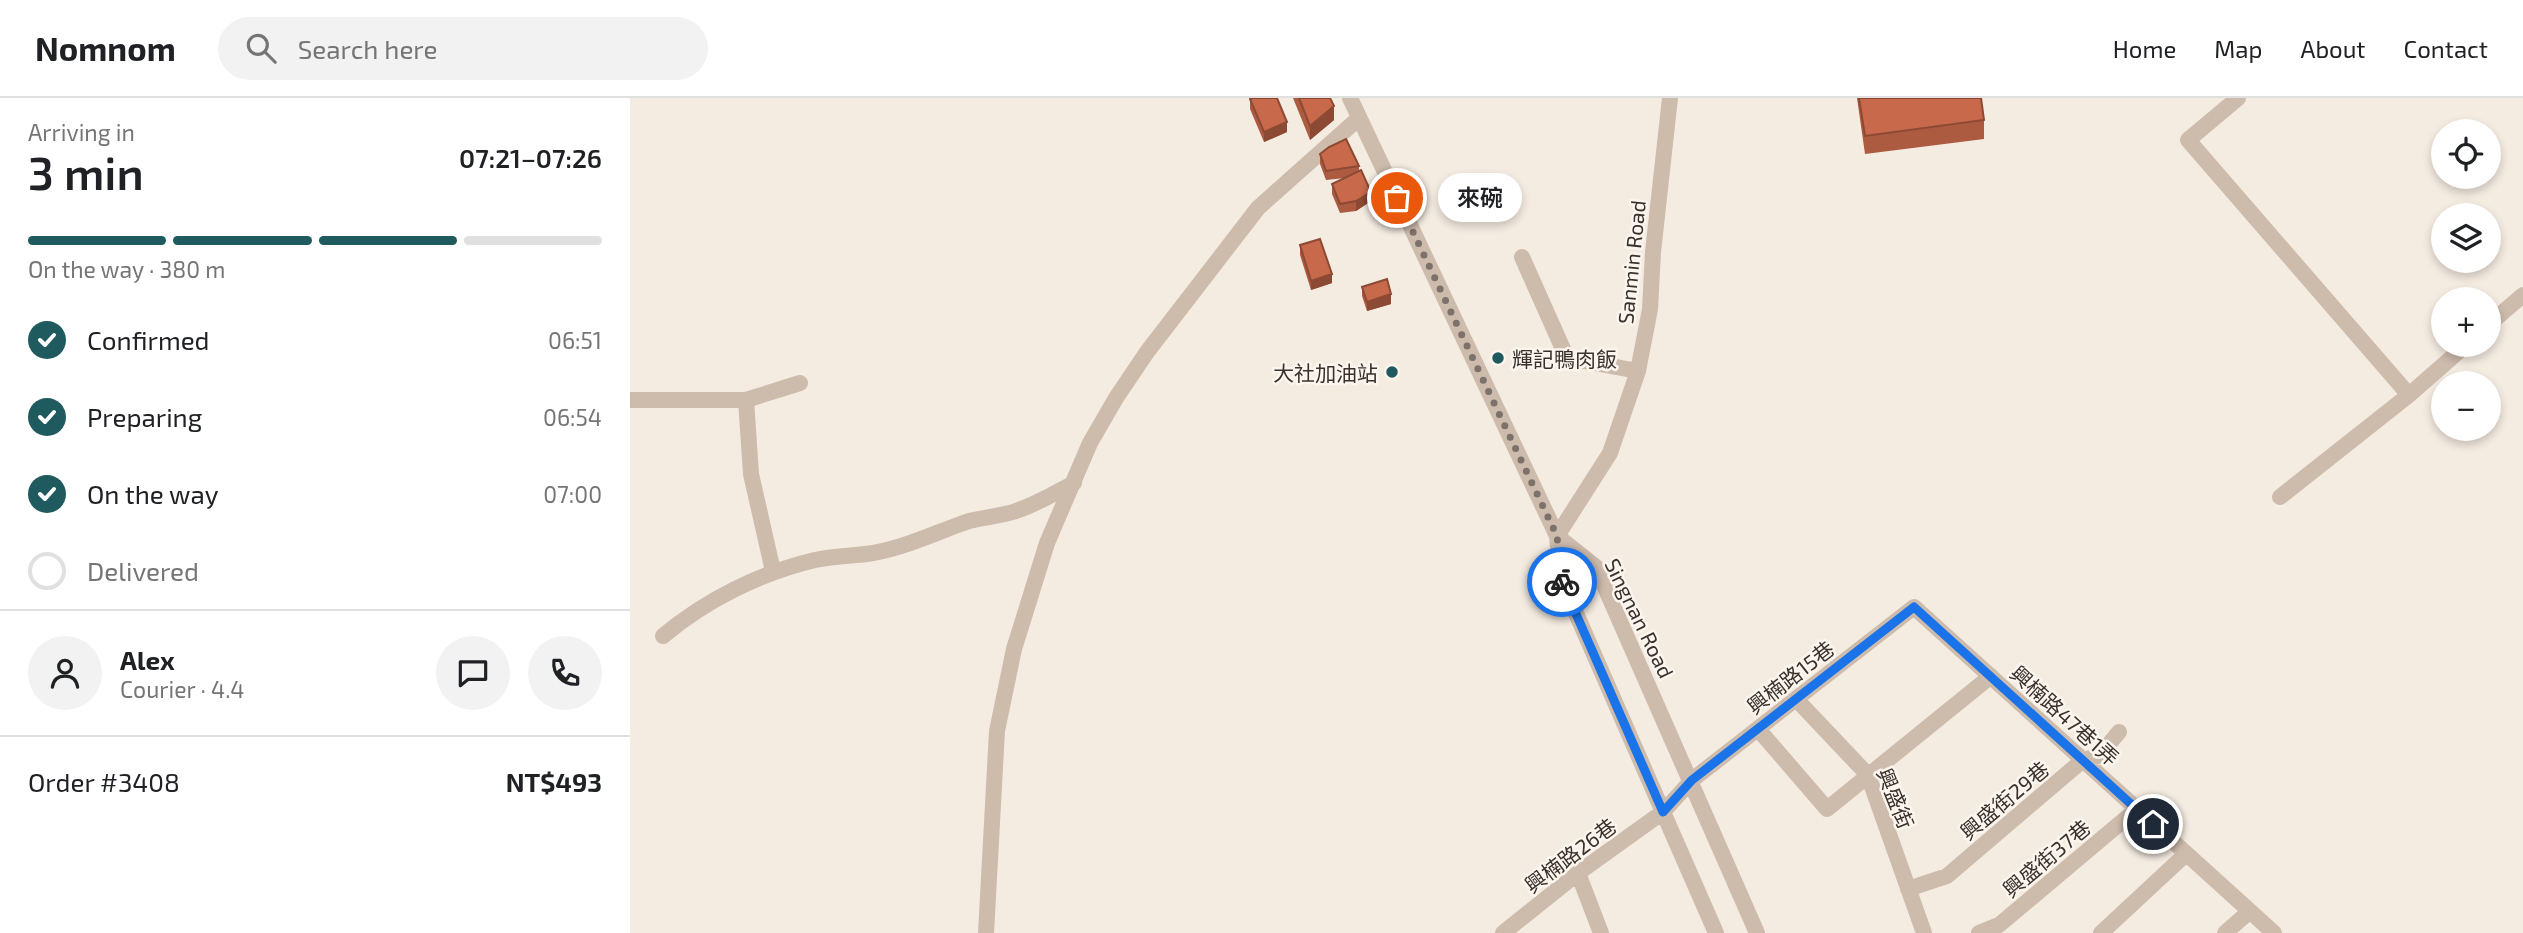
<!DOCTYPE html>
<html lang="en">
<head>
<meta charset="utf-8">
<style>
	body { margin:0; font-family:"Exo 2","Noto Sans TC",sans-serif; background:#f2f2f2; color:#202124; height:100vh; display:flex; flex-direction:column; font-size:26px; white-space:nowrap }
	* { box-sizing:border-box; margin:0 }
	p { font-size:23px; color:#757577 }
	.icon { flex:none; width:38px; height:38px; fill:none; stroke:currentColor; stroke-width:2; stroke-linecap:round; stroke-linejoin:round }
	.map { position:relative; flex:1; overflow:hidden }
	.drawer { display:flex; flex-direction:column; background:#fff; width:630px }
	.drawer>* { flex:none }
	.tools { position:absolute; left:1801px; top:21px; display:grid; gap:14px }
	.tools a { display:grid; place-items:center; width:70px; height:70px; border-radius:50%; background:#fff; box-shadow:0 4px 10px #0003; font-size:35px }
	.pin { position:absolute; display:grid; place-items:center; width:60px; height:60px; color:#fff; margin:-30px; border:4px solid #fff; border-radius:50%; box-shadow:0 2px 7px #0007 }
	.courier { position:absolute; display:grid; place-items:center; width:70px; height:70px; margin:-35px; border:5px solid #1a73e8; border-radius:50%; background:#fff; color:#222; box-shadow:0 2px 9px #0007 }
	.bubble { position:absolute; height:49px; border-radius:24px; background:#fff; box-shadow:0 4px 10px #0003; font-size:23px; font-weight:600; line-height:49px; text-align:center }
	.summary em { font-style:normal; font-weight:600 }
	.summary div { display:flex; flex-direction:column-reverse }
	.summary { display:flex; align-items:center; justify-content:space-between; height:119px; padding:0 28px }
	h1 { font-size:46px; font-weight:600; line-height:52px }
	.bar { display:grid; grid-template-columns:repeat(4,1fr); gap:10px 7px; align-content:center; height:84px; padding:0 28px }
	.bar i { height:9px; border-radius:5px; background:#e0e0e0 }
	.bar .on { background:#1f5a5e }
	.bar p { grid-column:span 4 }
	.line { display:flex; align-items:center; gap:18px; padding:0 28px; border-top:2px solid #e0e0e0 }
	.line div { flex:1 }
	.round { display:grid; place-items:center; flex:none; width:74px; height:74px; border-radius:37px; background:#f2f2f2 }
	ol { padding:0 28px; list-style:none }
	li { display:flex; align-items:center; gap:21px; height:77px }
	li p { margin-inline-start:auto }
	li .icon { padding:7px; border-radius:50%; background:#1f5a5e; color:#fff; stroke-width:4 }
	li:last-child { color:#757577 }
	li i { width:38px; height:38px; border:4px solid #e0e0e0; border-radius:50% }
	header { display:flex; align-items:center; gap:42px; box-sizing:border-box; height:98px; padding:0 35px; background:#fff; border-bottom:2px solid #e0e0e0 }
	header strong { font-size:33px }
	nav { display:flex; gap:38px; margin-inline-start:auto; font-size:24px }
	.search { width:490px; height:63px; background:#f2f2f2; display:flex; align-items:center; gap:18px; box-sizing:border-box; padding:0 24px; border-radius:38px; color:#757577; font-size:26px }
	main { display:flex; flex:1; min-height:0 }
	.map>svg:first-child { display:block }
</style>
</head>
<body>
<header>
<strong>Nomnom</strong>
<div class="search"><svg class="icon" aria-label="search" viewBox="0 0 24 24"><circle cx="10" cy="10" r="6"/><path d="M15 15l6 6"/></svg>Search here</div>
<nav><a>Home</a><a>Map</a><a>About</a><a>Contact</a></nav>
</header>
<main>
<section class="drawer">
<div class="summary"><div><h1>3 min</h1><p>Arriving in</p></div><em>07:21–07:26</em></div>
<div class="bar"><i class="on"></i><i class="on"></i><i class="on"></i><i></i><p>On the way · 380 m</p></div>
<ol>
<li><svg class="icon" aria-label="check" viewBox="0 0 24 24"><path d="M5 12l5 5 9-10"/></svg>Confirmed<p>06:51</p></li>
<li><svg class="icon" aria-label="check" viewBox="0 0 24 24"><path d="M5 12l5 5 9-10"/></svg>Preparing<p>06:54</p></li>
<li><svg class="icon" aria-label="check" viewBox="0 0 24 24"><path d="M5 12l5 5 9-10"/></svg>On the way<p>07:00</p></li>
<li><i></i>Delivered</li>
</ol>
<div class="line" style="height:126px"><a class="round"><svg class="icon" aria-label="person" viewBox="0 0 24 24"><circle cx="12" cy="8" r="4"/><path d="M4 21q1-7 8-7t8 7"/></svg></a><div><b>Alex</b><p>Courier · 4.4</p></div><a class="round"><svg class="icon" aria-label="chat" viewBox="0 0 24 24"><path d="M4 5h16v11H9l-5 4z"/></svg></a><a class="round"><svg class="icon" aria-label="phone" viewBox="0 0 24 24"><path d="M5 4h4l2 5-3 2q2 4 5 5l2-3 5 2v4C11 20 4 13 5 4z"/></svg></a></div>
<div class="line" style="height:91px"><div>Order #3408</div><b>NT$493</b></div>
</section>
<div class="map">
<svg width="1893" height="835" viewBox="0 0 1893 835">
	<rect width="100%" height="100%" fill="#f4ebe1"/>
	<g fill="none" stroke-linecap="round" stroke-linejoin="round">
		<path stroke="#cdbbac" stroke-width="16" d="M720 0 927 438 931 481 1086 835
			M1608 0 1558 42 1779 297
			M892 159 937 260 1008 273
			M1858 227 1893 197
			M0 302H116L170 285
			M116 302 121 376 143 473
			M1650 399 1779 297 1836 247
			M927 438 980 355 1008 273 1020 211 1023 154 1040 0
			M927 438 966 469 1127 835
			M33 538C76 502 130 475 185 462 204 458 224 458 243 455 277 449 307 434 339 423 355 419 371 418 386 413 407 406 425 395 444 385
			M1166 601 1238 677 1294 835
			M1128 631 1197 711 1361 578
			M948 775 971 835
			M1278 791 1317 778 1453 662 1469 658 1489 634
			M356 835 367 633 384 551 417 445 460 345 486 300 517 254 628 110 729 20
			M873 835 948 775 1033 714 1062 682 1284 509 1644 835
			M1349 835 1369 827 1507 711
			M1471 835 1556 756
			M1595 835 1620 813"/>
	</g>
	<path fill="#ac5a40" d="M663 0H700L704 22 680 42Z
		M1227 0H1351L1354 22V41L1235 56Z
		M620 1 657 34 634 44 620 11Z
		M690 56 729 68V73L741 103 726 113 710 115 702 96V86L715 80 696 82 690 66Z
		M670 147 702 185 681 192 670 157Z
		M732 189 761 206 737 213 732 198Z"/>
	<path fill="#8c4a34" d="M704 8V22L680 42V28Z
		M657 24V34L634 44V34Z
		M741 94V103L726 113V103Z
		M702 176V185L681 192V183Z
		M761 196V206L737 213V204Z"/>
	<path fill="#c8694b" stroke="#8c4a34" stroke-width="2" d="M623 0H647L657 24 634 34 620 1Z
		M669 0H700L704 8 680 28Z
		M1229 0H1351L1354 22 1235 38Z
		M716 41 729 68 696 73 690 56 699 49Z
		M731 72 741 94 726 103 710 106 702 86Z
		M690 141 702 176 681 183 670 147Z
		M757 181 761 196 737 204 732 189Z"/>
	<g fill="none" stroke-linecap="round" stroke-linejoin="round">
		<path stroke="#7c716b" stroke-width="7" stroke-dasharray="0 12.6" d="M767 100 927 438 932 484"/>
		<path stroke="#1a73e8" stroke-width="9" d="M932 484 1033 714 1062 682 1284 509 1523 726"/>
	</g>
	<g fill="#1f5a5e" stroke="#fbf5ee" stroke-width="2.5">
		<circle cx="868" cy="260" r="7"/>
		<circle cx="762" cy="274" r="7"/>
	</g>
	<g text-anchor="middle" dominant-baseline="central" stroke-width="5" stroke-linejoin="round" paint-order="stroke">
		<g font-size="21" fill="#3b302b" stroke="#fbf5ee">
			<text transform="translate(1001 164) rotate(-84)">Sanmin Road</text>
			<text transform="translate(1010 520) rotate(64)">Singnan Road</text>
			<text transform="translate(1160 579) rotate(-38)">興楠路15巷</text>
			<text transform="translate(1435 617) rotate(42)">興楠路47巷1弄</text>
			<text transform="translate(1266 700) rotate(68)">興盛街</text>
			<text transform="translate(1374 702) rotate(-40)">興盛街29巷</text>
			<text transform="translate(940 757) rotate(-37)">興楠路26巷</text>
			<text transform="translate(1416 760) rotate(-40)">興盛街37巷</text>
		</g>
		<g font-size="21" fill="#3b302b" stroke="#fbf5ee" text-anchor="start">
			<text x="882" y="260">輝記鴨肉飯</text>
			<text x="748" y="274" text-anchor="end">大社加油站</text>
		</g>
	</g>
</svg>
<div class="tools">
<a><svg class="icon" aria-label="locate" viewBox="0 0 24 24"><circle cx="12" cy="12" r="6"/><path d="M12 2v4M12 18v4M2 12h4M18 12h4"/></svg></a>
<a><svg class="icon" aria-label="layers" viewBox="0 0 24 24"><path d="M12 4l9 5-9 5-9-5zM3 14l9 5 9-5"/></svg></a>
<a>+</a>
<a>−</a>
</div>
<div class="pin" style="left:767px;top:100px;background:#ea580c"><svg class="icon" aria-label="bag" viewBox="0 0 24 24"><path d="M5 8h14l-1 12H6zM9 8a3 3 0 0 1 6 0"/></svg></div>
<div class="pin" style="left:1523px;top:726px;background:#1f2937"><svg class="icon" aria-label="home" viewBox="0 0 24 24"><path d="M3 11l9-7 9 7M6 9v11h12V9"/></svg></div>
<div class="courier" style="left:932px;top:484px"><svg class="icon" aria-label="bike" viewBox="0 0 24 24"><circle cx="6" cy="16" r="4"/><circle cx="18" cy="16" r="4"/><path d="M6 16l4-8h5l3 8M10 8l3 8H6M13 5h3"/></svg></div>
<div class="bubble" style="left:808px;top:75px;width:84px">來碗</div>
</div>
</main>
</body>
</html>
